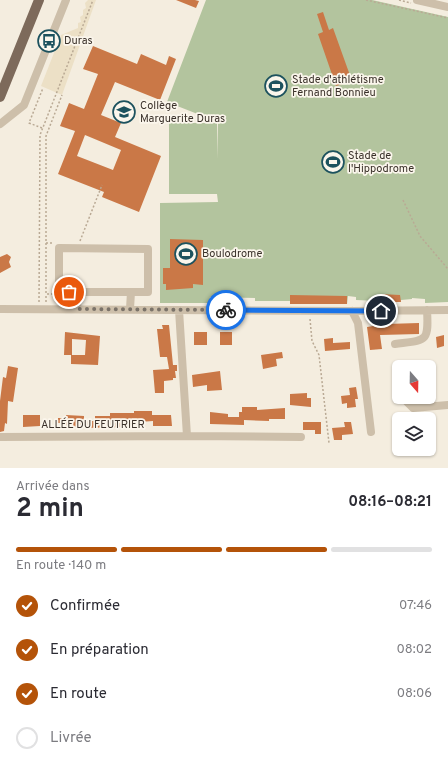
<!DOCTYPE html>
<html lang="fr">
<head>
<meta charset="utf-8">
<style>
	body { margin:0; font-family:Overpass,sans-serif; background:#f7f7f7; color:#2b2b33; height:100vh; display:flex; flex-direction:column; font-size:15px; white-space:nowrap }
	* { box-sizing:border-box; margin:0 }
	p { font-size:13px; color:#7c7c81 }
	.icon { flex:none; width:22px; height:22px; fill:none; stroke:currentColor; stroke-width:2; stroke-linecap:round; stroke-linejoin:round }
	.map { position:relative; height:468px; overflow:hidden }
	.panel { display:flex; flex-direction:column; background:#fff; flex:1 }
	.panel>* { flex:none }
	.needle { width:26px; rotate:160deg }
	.controls { position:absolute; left:392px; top:360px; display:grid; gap:8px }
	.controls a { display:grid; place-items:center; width:44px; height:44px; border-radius:6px; background:#fff; box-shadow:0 1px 3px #0004; font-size:20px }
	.pin { position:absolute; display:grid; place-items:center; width:34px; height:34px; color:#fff; margin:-17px; border:2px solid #fff; border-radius:50%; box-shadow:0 1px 4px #0007 }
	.courier { position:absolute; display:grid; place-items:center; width:40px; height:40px; margin:-20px; border:3px solid #1a73e8; border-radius:50%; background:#fff; color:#222; box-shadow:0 1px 5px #0007 }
	.overview em { font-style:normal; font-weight:700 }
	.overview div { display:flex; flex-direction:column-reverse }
	.overview { display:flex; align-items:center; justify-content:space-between; height:68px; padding:0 16px }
	h1 { font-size:26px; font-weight:700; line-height:30px }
	.bar { display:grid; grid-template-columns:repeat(4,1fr); gap:6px 4px; align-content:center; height:48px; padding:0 16px }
	.bar i { height:5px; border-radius:3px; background:#e1e1e2 }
	.bar .on { background:#b45309 }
	.bar p { grid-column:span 4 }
	ol { padding:0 16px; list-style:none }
	li { display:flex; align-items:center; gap:12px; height:44px }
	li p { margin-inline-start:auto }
	li .icon { padding:4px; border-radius:50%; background:#b45309; color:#fff; stroke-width:4 }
	li:last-child { color:#7c7c81 }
	li i { width:22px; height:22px; border:2px solid #e1e1e2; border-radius:50% }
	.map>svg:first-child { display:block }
</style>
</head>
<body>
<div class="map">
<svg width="448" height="468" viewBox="0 0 448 468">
	<rect width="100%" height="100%" fill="#f4eddf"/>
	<path fill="#b3c49e" d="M206 0H372L448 17V302L425 303V299L412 298V299L401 300V302L356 300V297L348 296 347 304H290V301H255V298L210 297 209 303H160V203L218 202 217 194H169V123H217L218 159V122L167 102Z"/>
	<path fill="#ece0c6" d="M88 0H96L62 95 41 86 61 35 78 28V23L81 22 80 17 83 15V10L86 8 85 3Z"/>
	<path fill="#ca7847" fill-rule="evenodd" d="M176 0H195L199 1 196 8Z
		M323 12 329 30 333 28 352 81 336 86 318 34 323 32 317 14Z
		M93 46 137 64 141 54 166 65 169 56 176 59 160 100 115 82 101 115 121 123 115 137 161 156 139 212 102 197 104 192 58 174 75 131 60 126 69 103 84 109 98 74 83 69ZM85 135 121 150 113 170 77 156Z
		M170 239 203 240V285L193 284V288L166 290V284H163V268H170Z
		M7 254 11 257 9 262 11 267 0 273V257Z
		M380 294 400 295 401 302H380Z
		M290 295 347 296V304H290Z
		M419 323V334L380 335 382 349 370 350 367 327 386 324Z
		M162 325H169L173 365H177V371H175L176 378H173V380L164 381V393H155L153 370 169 369 167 357H160L157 329H163Z
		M65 332 100 336 98 365 71 364V355H64ZM72 339 86 340 85 355H72Z
		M194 332H207V345H194Z
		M220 332H232V345H220Z
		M444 335V346L437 348 436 337Z
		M333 338V343L350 342V349L325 351 324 339Z
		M282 352 283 358 276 359 277 366 263 369 261 355Z
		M8 366 18 368 13 402 8 401 7 424 5 423 4 431 0 432V401L3 377 6 378Z
		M220 371 222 390 207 391V385L193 387 192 375Z
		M356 387 358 399H355L356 407 347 408V403L342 404 341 396 350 395 349 388Z
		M307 393V398H311V407L290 405V394Z
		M242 407H257V410L285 408V419H269V421L244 420V425L210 424V412L228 414V417H239V412H242Z
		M134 411H152V415H171L172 426H153V421L139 422V425H129V427L84 428V426L63 427V423H58V418H66V415L84 416V421H95V416H110V413H134Z
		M23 415H40V426L23 427Z
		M303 422H321V434H315V430H303Z
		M344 422H351L353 434 342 435V440H334L332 428 345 427Z"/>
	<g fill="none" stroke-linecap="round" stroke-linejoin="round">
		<path stroke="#b9a994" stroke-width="1.5" stroke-dasharray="2 2" stroke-linecap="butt" d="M366 0 448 18
			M399 0 411 3
			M42 128 29 123 43 88
			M403 200 420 236 448 269
			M80 241 102 185
			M46 243H54
			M53 294H46V136L62 95
			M39 302 40 135 93 0
			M46 302V294
			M310 319 312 341 319 355 329 443"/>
		<path stroke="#cdbfaa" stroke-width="8" d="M417 0 448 7
			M0 124 24 105 66 0
			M59 248 148 249V292H59Z
			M0 309 352 311 448 310
			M77 309 78 292
			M130 309 131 292
			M179 310 187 436 301 437
			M352 311 358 323 371 432
			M395 344C426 340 429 343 427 310
			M406 397V401L413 408 448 405
			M0 437 187 436"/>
		<path stroke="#7d6a5b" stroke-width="10" d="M0 97 39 0"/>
	</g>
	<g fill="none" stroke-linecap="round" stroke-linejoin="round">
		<path stroke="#7b7369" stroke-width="4" stroke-dasharray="0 7.2" d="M69 292H78L77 309 226 310"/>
		<path stroke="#1a73e8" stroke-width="5" d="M226 310 381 311"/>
	</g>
	<defs>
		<g id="bus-ring" transform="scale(1.15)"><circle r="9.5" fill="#fbf6ec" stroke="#1d525e" stroke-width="1.5"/><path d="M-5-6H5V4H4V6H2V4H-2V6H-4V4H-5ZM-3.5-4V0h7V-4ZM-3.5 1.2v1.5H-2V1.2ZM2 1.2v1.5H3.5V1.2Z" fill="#1d525e"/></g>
		<g id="stadium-ring" transform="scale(1.15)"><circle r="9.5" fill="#fbf6ec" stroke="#1d525e" stroke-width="1.5"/><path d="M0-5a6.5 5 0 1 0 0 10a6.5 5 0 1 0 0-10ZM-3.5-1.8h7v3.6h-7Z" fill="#1d525e"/></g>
		<g id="school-ring" transform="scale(1.15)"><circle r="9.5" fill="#fbf6ec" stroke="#1d525e" stroke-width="1.5"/><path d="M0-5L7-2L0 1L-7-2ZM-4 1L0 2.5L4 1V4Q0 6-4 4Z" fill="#1d525e"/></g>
	</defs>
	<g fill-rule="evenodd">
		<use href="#bus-ring" x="49" y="41"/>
		<use href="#stadium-ring" x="276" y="86"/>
		<use href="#school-ring" x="124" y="112"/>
		<use href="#stadium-ring" x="333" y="162"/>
		<use href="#stadium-ring" x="186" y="254"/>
	</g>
	<g text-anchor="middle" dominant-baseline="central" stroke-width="3.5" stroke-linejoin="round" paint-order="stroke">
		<g font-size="11" fill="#3a312a" stroke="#fbf6ec" text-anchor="start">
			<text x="64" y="41">Duras</text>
			<text x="292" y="80">Stade d'athlétisme<tspan x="292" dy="13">Fernand Bonnieu</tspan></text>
			<text x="140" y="106">Collège<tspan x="140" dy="13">Marguerite Duras</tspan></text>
			<text x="348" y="156">Stade de<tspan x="348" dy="13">l'Hippodrome</tspan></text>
			<text x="202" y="254">Boulodrome</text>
		</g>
		<g font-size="11" fill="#3a312a" stroke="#fbf6ec">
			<text x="93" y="425">ALLÉE DU FEUTRIER</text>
		</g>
	</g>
</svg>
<div class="controls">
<a><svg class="needle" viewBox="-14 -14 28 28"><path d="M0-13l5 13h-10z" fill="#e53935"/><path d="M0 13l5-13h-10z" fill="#7c7c81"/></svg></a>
<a><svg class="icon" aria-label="layers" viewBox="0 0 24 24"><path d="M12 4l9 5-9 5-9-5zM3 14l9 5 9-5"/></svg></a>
</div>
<div class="pin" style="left:69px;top:292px;background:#ea580c"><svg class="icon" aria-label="bag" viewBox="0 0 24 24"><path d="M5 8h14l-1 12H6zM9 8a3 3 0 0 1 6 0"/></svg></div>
<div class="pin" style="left:381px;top:311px;background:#1f2937"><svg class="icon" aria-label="home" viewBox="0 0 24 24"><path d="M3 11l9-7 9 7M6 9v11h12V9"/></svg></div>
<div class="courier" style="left:226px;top:310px"><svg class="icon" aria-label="bike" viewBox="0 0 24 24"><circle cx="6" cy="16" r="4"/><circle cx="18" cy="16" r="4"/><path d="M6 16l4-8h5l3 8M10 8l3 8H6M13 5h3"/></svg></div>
</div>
<section class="panel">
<div class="overview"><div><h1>2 min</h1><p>Arrivée dans</p></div><em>08:16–08:21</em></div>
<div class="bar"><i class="on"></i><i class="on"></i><i class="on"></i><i></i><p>En route · 140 m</p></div>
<ol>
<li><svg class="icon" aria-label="check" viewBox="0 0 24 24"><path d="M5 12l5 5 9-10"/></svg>Confirmée<p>07:46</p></li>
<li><svg class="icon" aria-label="check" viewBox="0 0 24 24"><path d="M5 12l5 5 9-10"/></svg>En préparation<p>08:02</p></li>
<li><svg class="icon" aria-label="check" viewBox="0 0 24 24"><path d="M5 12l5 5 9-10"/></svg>En route<p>08:06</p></li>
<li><i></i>Livrée</li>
</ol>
</section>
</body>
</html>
